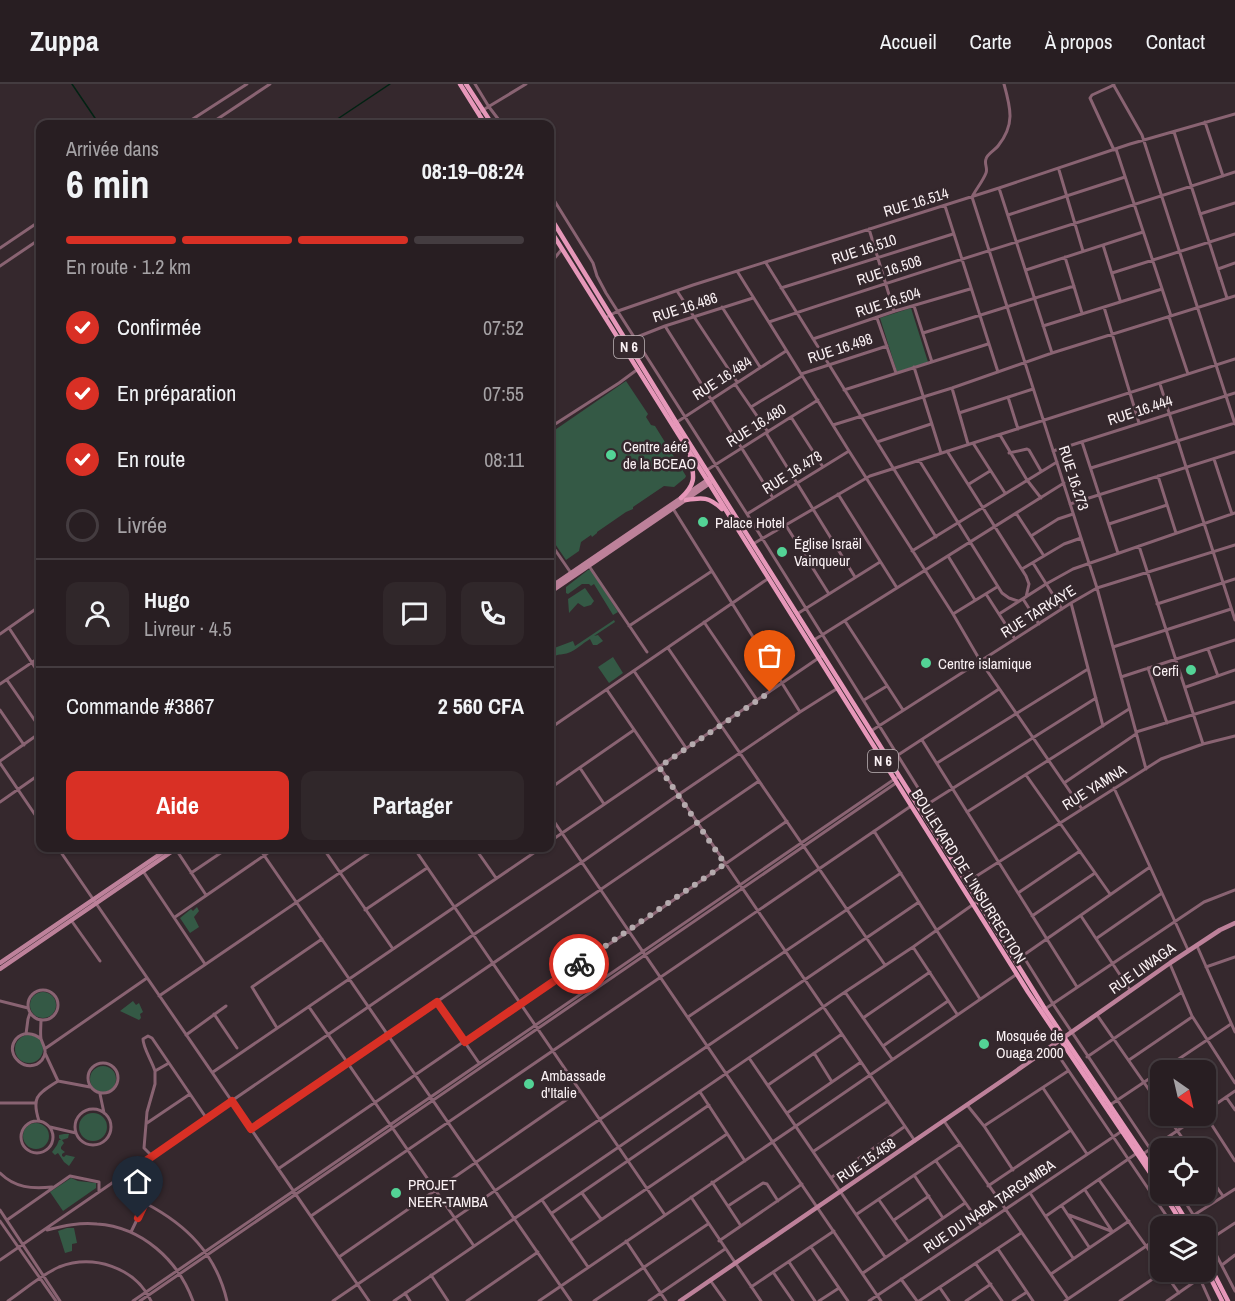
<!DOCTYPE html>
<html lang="fr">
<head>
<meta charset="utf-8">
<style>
	body { margin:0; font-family:"Archivo Narrow",sans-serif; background:#30272a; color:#f1f3f6; height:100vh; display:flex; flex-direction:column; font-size:22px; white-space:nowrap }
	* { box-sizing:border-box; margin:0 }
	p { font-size:20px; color:#a5a2a5 }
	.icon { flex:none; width:33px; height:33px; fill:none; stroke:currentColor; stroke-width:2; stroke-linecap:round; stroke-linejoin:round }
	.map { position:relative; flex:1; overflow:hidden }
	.side { position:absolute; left:36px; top:36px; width:518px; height:732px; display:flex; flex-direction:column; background:#281e22; border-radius:12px; box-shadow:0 2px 4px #0004,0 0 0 2px #443c40 }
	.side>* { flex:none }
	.needle { width:39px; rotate:146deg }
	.buttons { position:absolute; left:1150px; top:976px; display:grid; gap:12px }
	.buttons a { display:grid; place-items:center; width:66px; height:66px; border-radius:12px; background:#281e22; box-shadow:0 2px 4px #0004,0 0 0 2px #443c40; font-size:30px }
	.pin { position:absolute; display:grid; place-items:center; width:51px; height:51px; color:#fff; margin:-62px -26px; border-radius:50% 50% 50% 0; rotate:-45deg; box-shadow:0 0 6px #0007 }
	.pin .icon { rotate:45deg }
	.courier { position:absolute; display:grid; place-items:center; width:60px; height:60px; margin:-30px; border:4px solid #d93025; border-radius:50%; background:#fff; color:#222; box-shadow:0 2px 8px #0007 }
	.head em { font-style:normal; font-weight:800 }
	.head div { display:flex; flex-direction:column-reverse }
	.head { display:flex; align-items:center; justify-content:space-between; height:102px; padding:0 30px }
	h1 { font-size:39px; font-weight:800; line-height:45px }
	.bar { display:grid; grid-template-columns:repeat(4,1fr); gap:9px 6px; align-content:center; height:72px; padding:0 30px }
	.bar i { height:8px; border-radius:4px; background:#443c40 }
	.bar .current { background:#d93025 }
	.bar p { grid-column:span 4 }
	.line { display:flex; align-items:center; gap:15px; padding:0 30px; border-top:2px solid #443c40 }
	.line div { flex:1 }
	.round { display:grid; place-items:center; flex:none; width:63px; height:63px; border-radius:12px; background:#30272a }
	ol { padding:0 30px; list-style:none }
	li { display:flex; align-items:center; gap:18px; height:66px }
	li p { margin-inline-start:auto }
	li .icon { padding:6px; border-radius:50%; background:#d93025; color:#fff; stroke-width:4 }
	li:last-child { color:#a5a2a5 }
	li i { width:33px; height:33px; border:3px solid #443c40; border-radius:50% }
	.action { display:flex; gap:12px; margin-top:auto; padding:12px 30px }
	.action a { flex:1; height:69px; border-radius:12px; background:#d93025; color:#fff; font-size:24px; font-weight:800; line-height:69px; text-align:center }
	.action a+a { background:#30272a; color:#f1f3f6 }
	header { display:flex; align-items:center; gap:36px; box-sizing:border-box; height:84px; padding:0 30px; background:#281e22; border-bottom:2px solid #443c40 }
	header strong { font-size:28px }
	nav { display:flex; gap:33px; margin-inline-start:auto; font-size:21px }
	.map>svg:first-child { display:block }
</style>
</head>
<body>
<header>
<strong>Zuppa</strong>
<nav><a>Accueil</a><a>Carte</a><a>À propos</a><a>Contact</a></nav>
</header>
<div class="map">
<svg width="1235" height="1217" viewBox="0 0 1235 1217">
	<rect width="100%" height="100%" fill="#35282d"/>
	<path fill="#345945" d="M911 224 928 278 897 288 880 234Z
		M626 297 648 330 646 333 651 341 655 342 686 392 685 394 674 403 664 402 633 423V425L626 428 597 448V449L592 453 591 451 581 458 579 467 566 476 549 451V350Z
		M588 486H591L618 528 613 531 594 500 591 502 589 500H582L568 510 566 509V503Z
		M585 504 594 517 591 521 584 523 578 519 569 529 568 515Z
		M614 536 615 538 594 552 598 551 603 557 597 561H593L590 555C583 559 575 567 568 569 559 572 550 568 553 583H552L549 576V566L573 557 575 562Z
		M613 573 623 589 609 599 598 583Z
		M197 823 199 827 194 833 199 843 190 849 180 834 191 825 193 827Z
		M30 921a13 13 0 1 1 26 0a13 13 0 1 1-26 0Z
		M133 917 136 921 139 919 143 928 140 930 141 934 139 936 120 927Z
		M15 965a14 14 0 1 1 28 0a14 14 0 1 1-28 0Z
		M90 995a13 13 0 1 1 26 0a13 13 0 1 1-26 0Z
		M79 1043a14 14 0 1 1 28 0a14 14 0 1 1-28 0Z
		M23 1052a13 13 0 1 1 26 0a13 13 0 1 1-26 0Z
		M64 1050H69L68 1054 62 1056 64 1059 61 1063V1065L65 1068 62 1070V1072L64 1073 66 1071 75 1073 69 1082 64 1078 58 1069 55 1071 52 1068 57 1061 59 1056H61L59 1054V1051Z
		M71 1094 78 1097 96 1099V1104L63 1127 50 1108Z
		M67 1144H74L77 1159 72 1160V1167L65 1169 58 1147Z"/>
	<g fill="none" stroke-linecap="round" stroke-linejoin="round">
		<path stroke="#022213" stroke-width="1.5" d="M72 0 99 40
			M330 40 390 0"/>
		<path stroke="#896372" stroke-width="3" d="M475 0 489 23 502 40
			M1004 0C1011 25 1015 41 998 62 995 66 987 70 986 75 984 80 988 84 986 89 983 97 976 105 972 113L1097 504 1146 685
			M1113 0 1142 51 1235 340
			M478 29 526 0
			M1205 38 1223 92
			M185 40 247 0
			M210 40 270 0
			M1174 48 1227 214
			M1116 65 1171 232
			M1114 66 1090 14 1092 11 1114 1
			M1059 86 1083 167
			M999 104 1052 269
			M549 108 593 179 597 192 606 209 747 430 1053 920 1161 1081
			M945 122 998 288
			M1200 130 1235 119
			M1008 131 1125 93
			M869 145 894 227
			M1103 161 1120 216
			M0 164 40 137
			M1065 173 1082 229
			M766 179 936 453
			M549 181 562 165
			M0 182 40 155
			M1218 185 1235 179
			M1026 186 1143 148
			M737 187 849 367 953 530 981 578 1082 725
			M1112 189 1235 150
			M781 204 953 150
			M677 207 737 298
			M914 222 932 278
			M722 223 760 283
			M1104 223 1139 339
			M1169 233 1188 290
			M605 234 618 227 693 201 999 104 1130 60 1235 30
			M877 234 896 289
			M769 238C923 186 1080 139 1235 88
			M665 242 773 414
			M1043 242 1162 205
			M923 249 1074 202
			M813 255 895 227 970 205
			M627 257 665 242 753 214
			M914 283 941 369
			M801 290 887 262
			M735 300 768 348
			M1160 300 1186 383 1235 536
			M952 304 968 360
			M844 306 988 260
			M1008 313 1018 345
			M751 323 802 292
			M959 329 1033 305
			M791 333 823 383
			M677 338 786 267
			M833 341 952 304 1052 269 1235 212
			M549 344 619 299 638 285
			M766 349 855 493
			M1000 351 1027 396 1041 414
			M877 358 931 340
			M1082 358 1118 469
			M973 359 1005 409
			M947 367 1026 492 1029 500 1026 513
			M1053 367 1235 309
			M1009 369 1027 365 1029 366 1041 387
			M1214 375 1232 430
			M919 376 1002 509 1009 514 1018 517
			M1091 384 1235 339
			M707 386 818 316
			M1158 392 1176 449
			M969 400 990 387
			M838 410 897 504
			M1070 420 1235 368
			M672 423 800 628
			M1016 429 1044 472
			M747 430 849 367
			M785 440 829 510
			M1109 440 1167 421
			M1031 452 1058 435 1073 430
			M549 457 571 489
			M753 460 870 392 1235 275
			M1139 462 1203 660
			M912 467 1057 378
			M948 472 975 516
			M1033 479 1062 525
			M589 482 647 568
			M1022 485 1064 460 1081 454
			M986 510 1015 555
			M1023 515 1039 540
			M1071 519 1103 642
			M1157 520 1235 495
			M797 530 880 478
			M953 530 997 503
			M999 530 1046 500 1073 485 1235 429
			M845 537 903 626
			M704 538 757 616
			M629 542 712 487
			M9 544 40 591
			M0 550 40 522
			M814 556 1064 399
			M1113 563 1231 525
			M668 564 885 881
			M1208 565 1218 592
			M1148 584 1167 639
			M634 587 686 664
			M1121 593 1235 556
			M7 596 40 644
			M0 600 40 573
			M1186 603 1235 586
			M607 606 915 1057
			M864 616 887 602
			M0 626 24 661
			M549 645 769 494
			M871 647 1071 519 1097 504 1235 461
			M1136 648 1235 618
			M922 656 1077 903
			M898 671 999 605
			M0 677 40 649
			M0 679 40 738
			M937 679 1088 585
			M580 684 604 720
			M1026 691 1110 810
			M1064 699 1136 650
			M1114 704 1188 866
			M549 705 634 646
			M0 718 40 690
			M920 725 1096 614
			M967 728 1129 625
			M549 730 881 1217
			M874 747 980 915
			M549 758 823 571
			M58 764 369 1217
			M259 764 571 1217
			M323 764 393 865
			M414 764 665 1131
			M475 764 496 794
			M179 770 206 811
			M143 787 205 880
			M191 789 228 764
			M975 793 1161 675 1203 660 1235 652
			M1018 809 1080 767
			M365 826 427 784
			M1032 832 1095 789
			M1081 832 1130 906
			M175 833 275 764
			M71 836 100 877
			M1097 854 1162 809
			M1197 862 1235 948
			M913 863 957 930
			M1015 877 1150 783
			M1170 880 1192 932 1235 999
			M1206 883 1235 873
			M28 921a15 15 0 1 1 30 0a15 15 0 1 1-30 0Z
			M845 908 892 975
			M159 912 376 764
			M0 917 28 924
			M437 918 479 979
			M309 923 474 1162
			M1045 925 1204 818 1235 806
			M214 930 237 964
			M1097 931 1161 1023
			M688 933 901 789
			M863 934 930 888
			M41 936C41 942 40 949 41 955 44 963 48 968 42 976 28 992 3 971 16 955 23 947 34 949 41 955
			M277 944 252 903 322 855
			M26 950 28 935 30 929
			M186 951 226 922
			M883 962 948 917
			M1052 962 1174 1143
			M46 964 147 894
			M45 969 58 997
			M814 969 832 998
			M1087 973 1182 908
			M749 974 885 1173
			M1129 976 1192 933
			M88 994a15 15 0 1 1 30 0a15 15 0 1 1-30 0Z
			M155 987C152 977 143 964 143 955L148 952 152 954 207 1035
			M213 988 541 764
			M768 1001 842 950
			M1043 1004 1087 1070
			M700 1008 745 1077
			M100 1010 104 1029
			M1226 1013 1235 1026
			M0 1019H36
			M967 1021 984 1042 1013 1086
			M1110 1021 1231 940
			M75 1043a18 18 0 1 1 36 0a18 18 0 1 1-36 0Z
			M1206 1027 1235 1007
			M787 1029 861 978
			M1167 1032 1190 1065
			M1206 1032 1235 1077
			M39 1037C31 1012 38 1010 58 997L90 1003
			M944 1037 1068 1215
			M21 1053a16 16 0 1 1 32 0a16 16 0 1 1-32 0Z
			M147 1039 190 1010
			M984 1042 1068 987
			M50 1043 76 1049
			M251 1045 759 697
			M814 1067 888 1017
			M1143 1070 1199 1032
			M152 1072 144 1064 147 1028 155 1000V987L169 979
			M936 1077 981 1141
			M278 1085 520 919 629 847 787 737
			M1206 1088 1223 1112
			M0 1089C15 1104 32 1105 52 1103
			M914 1091 943 1134
			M124 1092 145 1119 131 1148
			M832 1093 904 1043
			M1099 1096 1161 1183
			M712 1098 741 1142
			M988 1102 1071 1046
			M1085 1106 1112 1147
			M582 1109 601 1135
			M1030 1109 1073 1174
			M1180 1110 1201 1143
			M691 1113 761 1217
			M542 1116 588 1183
			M879 1116 908 1157
			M145 1119C187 1141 216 1170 227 1217
			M728 1122 763 1099 767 1100 778 1117
			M1062 1122 1089 1163
			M0 1126 60 1217
			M552 1129 709 1021
			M857 1130 960 1060
			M1069 1131 1111 1147
			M311 1132 911 722
			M1046 1132 1137 1069
			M7 1136 70 1092 99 1098V1108
			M894 1136 929 1112
			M0 1137 56 1217
			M1175 1143 1235 1105
			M47 1146C63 1142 80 1138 97 1140 142 1143 178 1176 193 1217
			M1206 1151 1235 1207
			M1209 1156 1235 1139
			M570 1157 727 1050
			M626 1157 666 1217
			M719 1157 802 1100
			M811 1163 848 1217
			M998 1165 1033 1217
			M339 1173 579 1007
			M0 1176 473 851 582 778 678 711 800 628 838 604
			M789 1178 815 1217
			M976 1180 1002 1217
			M1222 1181 1235 1171
			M773 1188 793 1217
			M1164 1188 1179 1209
			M1197 1188 1210 1217
			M863 1189 965 1119
			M1051 1190 1129 1137
			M431 1191 448 1217
			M901 1195 917 1217
			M710 1196 725 1217
			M751 1203 834 1147
			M940 1204 949 1217
			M405 1209 410 1217
			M8 1217C24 1206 41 1191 59 1183 93 1170 135 1183 151 1217
			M133 1217 899 692
			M140 1217 896 699
			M333 1217 919 818
			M394 1217 845 908 913 863 978 817
			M467 1217 538 1168
			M539 1217 796 1042 1017 890
			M594 1217 708 1140
			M649 1217 725 1165
			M819 1217 839 1204
			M869 1217 1122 1047
			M919 1217 1021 1149
			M966 1217 991 1200
			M1013 1217 1027 1208
			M1065 1217 1161 1152
			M1120 1217 1163 1188
			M1167 1217 1200 1194"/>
		<path stroke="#bd819a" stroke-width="4.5" d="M549 504 709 395
			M549 509 710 399
			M0 879 169 764
			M0 885 177 764
			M680 1217 1009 992 1170 879 1220 846 1235 839"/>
		<path stroke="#e697b9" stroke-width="4.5" d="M460 0 485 40
			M466 0 492 40
			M549 131 676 338 978 817 1045 925 1161 1097
			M549 144 1028 908 1161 1105
			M681 414C697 399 694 392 690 372
			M686 416C703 413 709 413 722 425
			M1164 1110 1184 1143
			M1170 1110 1190 1143
			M1206 1174 1228 1217
			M1206 1185 1222 1217"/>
	</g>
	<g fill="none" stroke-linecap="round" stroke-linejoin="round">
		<path stroke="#b5abae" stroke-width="6" stroke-dasharray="0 10.8" d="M579 880 725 780 659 683 770 608"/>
		<path stroke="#d93025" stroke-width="8" d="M138 1134 145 1119 124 1092 232 1017 251 1045 437 918 465 958 579 880"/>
	</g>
	<g fill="#53d396" stroke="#35282d" stroke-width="2">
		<circle cx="611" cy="371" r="6"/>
		<circle cx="703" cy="438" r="6"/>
		<circle cx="782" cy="468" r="6"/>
		<circle cx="926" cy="579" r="6"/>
		<circle cx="1191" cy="586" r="6"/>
		<circle cx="984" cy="960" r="6"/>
		<circle cx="529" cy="1000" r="6"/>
		<circle cx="396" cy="1109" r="6"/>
	</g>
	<g text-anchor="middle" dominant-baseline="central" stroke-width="5" stroke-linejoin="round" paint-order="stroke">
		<g fill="#35282d" stroke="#bfb5b8" stroke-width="1.5">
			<rect x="614" y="252" width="30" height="22" rx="4.5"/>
			<rect x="868" y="666" width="30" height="22" rx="4.5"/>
		</g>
		<g font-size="14" font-weight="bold" fill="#faf1f4">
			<text x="629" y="263">N 6</text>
			<text x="883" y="677">N 6</text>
		</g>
		<g font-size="15" fill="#faf1f4" stroke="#35282d">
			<text transform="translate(916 118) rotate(-17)">RUE 16.514</text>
			<text transform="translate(864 165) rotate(-18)">RUE 16.510</text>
			<text transform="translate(889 186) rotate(-18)">RUE 16.508</text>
			<text transform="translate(888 218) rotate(-18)">RUE 16.504</text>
			<text transform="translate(685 223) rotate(-18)">RUE 16.486</text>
			<text transform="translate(840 264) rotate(-18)">RUE 16.498</text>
			<text transform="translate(722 294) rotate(-33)">RUE 16.484</text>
			<text transform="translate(1140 326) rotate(-18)">RUE 16.444</text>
			<text transform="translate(756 341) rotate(-32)">RUE 16.480</text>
			<text transform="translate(792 388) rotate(-32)">RUE 16.478</text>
			<text transform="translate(1074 394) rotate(72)">RUE 16.273</text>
			<text transform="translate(1038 527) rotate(-32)">RUE TARKAYE</text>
			<text transform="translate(1094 703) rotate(-32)">RUE YAMNA</text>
			<text transform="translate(969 792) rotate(58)">BOULEVARD DE L'INSURRECTION</text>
			<text transform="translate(1142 884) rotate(-35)">RUE LIWAGA</text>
			<text transform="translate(866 1076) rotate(-34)">RUE 15.458</text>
			<text transform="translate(989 1122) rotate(-34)">RUE DU NABA TARGAMBA</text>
		</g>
		<g font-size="15" fill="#faf1f4" stroke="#35282d" text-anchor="start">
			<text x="623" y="362">Centre aéré<tspan x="623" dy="17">de la BCEAO</tspan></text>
			<text x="715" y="438">Palace Hotel</text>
			<text x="794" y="459">Église Israël<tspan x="794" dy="17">Vainqueur</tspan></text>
			<text x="938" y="579">Centre islamique</text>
			<text x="1179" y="586" text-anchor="end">Cerfi</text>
			<text x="996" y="951">Mosquée de<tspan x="996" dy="17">Ouaga 2000</tspan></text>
			<text x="541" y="991">Ambassade<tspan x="541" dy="17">d'Italie</tspan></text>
			<text x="408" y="1100">PROJET<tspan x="408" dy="17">NEER-TAMBA</tspan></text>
		</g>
	</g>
</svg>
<div class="buttons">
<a><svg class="needle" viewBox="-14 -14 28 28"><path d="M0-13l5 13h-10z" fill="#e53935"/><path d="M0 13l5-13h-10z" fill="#a5a2a5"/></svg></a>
<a><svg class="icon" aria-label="locate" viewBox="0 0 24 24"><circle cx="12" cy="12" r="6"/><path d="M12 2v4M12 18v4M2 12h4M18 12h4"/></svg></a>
<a><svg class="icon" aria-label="layers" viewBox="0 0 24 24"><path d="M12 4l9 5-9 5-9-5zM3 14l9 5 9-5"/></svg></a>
</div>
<div class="pin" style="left:770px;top:608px;background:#ea580c"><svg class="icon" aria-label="bag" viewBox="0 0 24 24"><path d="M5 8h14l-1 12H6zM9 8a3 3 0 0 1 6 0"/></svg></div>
<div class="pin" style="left:138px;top:1134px;background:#1f2937"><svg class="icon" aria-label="home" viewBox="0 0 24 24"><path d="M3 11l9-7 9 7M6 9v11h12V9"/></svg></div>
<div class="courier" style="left:579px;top:880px"><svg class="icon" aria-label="bike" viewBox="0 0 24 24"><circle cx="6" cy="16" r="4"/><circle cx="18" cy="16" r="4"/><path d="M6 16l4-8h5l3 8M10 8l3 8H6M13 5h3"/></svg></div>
<section class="side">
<div class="head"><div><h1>6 min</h1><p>Arrivée dans</p></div><em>08:19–08:24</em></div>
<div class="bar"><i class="current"></i><i class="current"></i><i class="current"></i><i></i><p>En route · 1.2 km</p></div>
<ol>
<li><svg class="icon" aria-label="check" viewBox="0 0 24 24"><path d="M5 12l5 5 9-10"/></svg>Confirmée<p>07:52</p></li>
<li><svg class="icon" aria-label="check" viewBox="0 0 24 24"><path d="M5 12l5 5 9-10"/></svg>En préparation<p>07:55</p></li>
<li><svg class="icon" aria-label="check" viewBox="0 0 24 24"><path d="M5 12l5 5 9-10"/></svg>En route<p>08:11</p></li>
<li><i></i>Livrée</li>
</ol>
<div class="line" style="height:108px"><a class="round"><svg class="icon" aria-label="person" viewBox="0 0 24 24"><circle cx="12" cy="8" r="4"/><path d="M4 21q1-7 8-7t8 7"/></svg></a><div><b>Hugo</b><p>Livreur · 4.5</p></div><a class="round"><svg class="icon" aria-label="chat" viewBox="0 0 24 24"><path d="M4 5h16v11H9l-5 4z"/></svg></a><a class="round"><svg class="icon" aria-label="phone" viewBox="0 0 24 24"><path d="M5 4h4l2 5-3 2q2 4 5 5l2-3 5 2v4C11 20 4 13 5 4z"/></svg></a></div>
<div class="line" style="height:78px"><div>Commande #3867</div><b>2 560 CFA</b></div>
<div class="action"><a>Aide</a><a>Partager</a></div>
</section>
</div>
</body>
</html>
